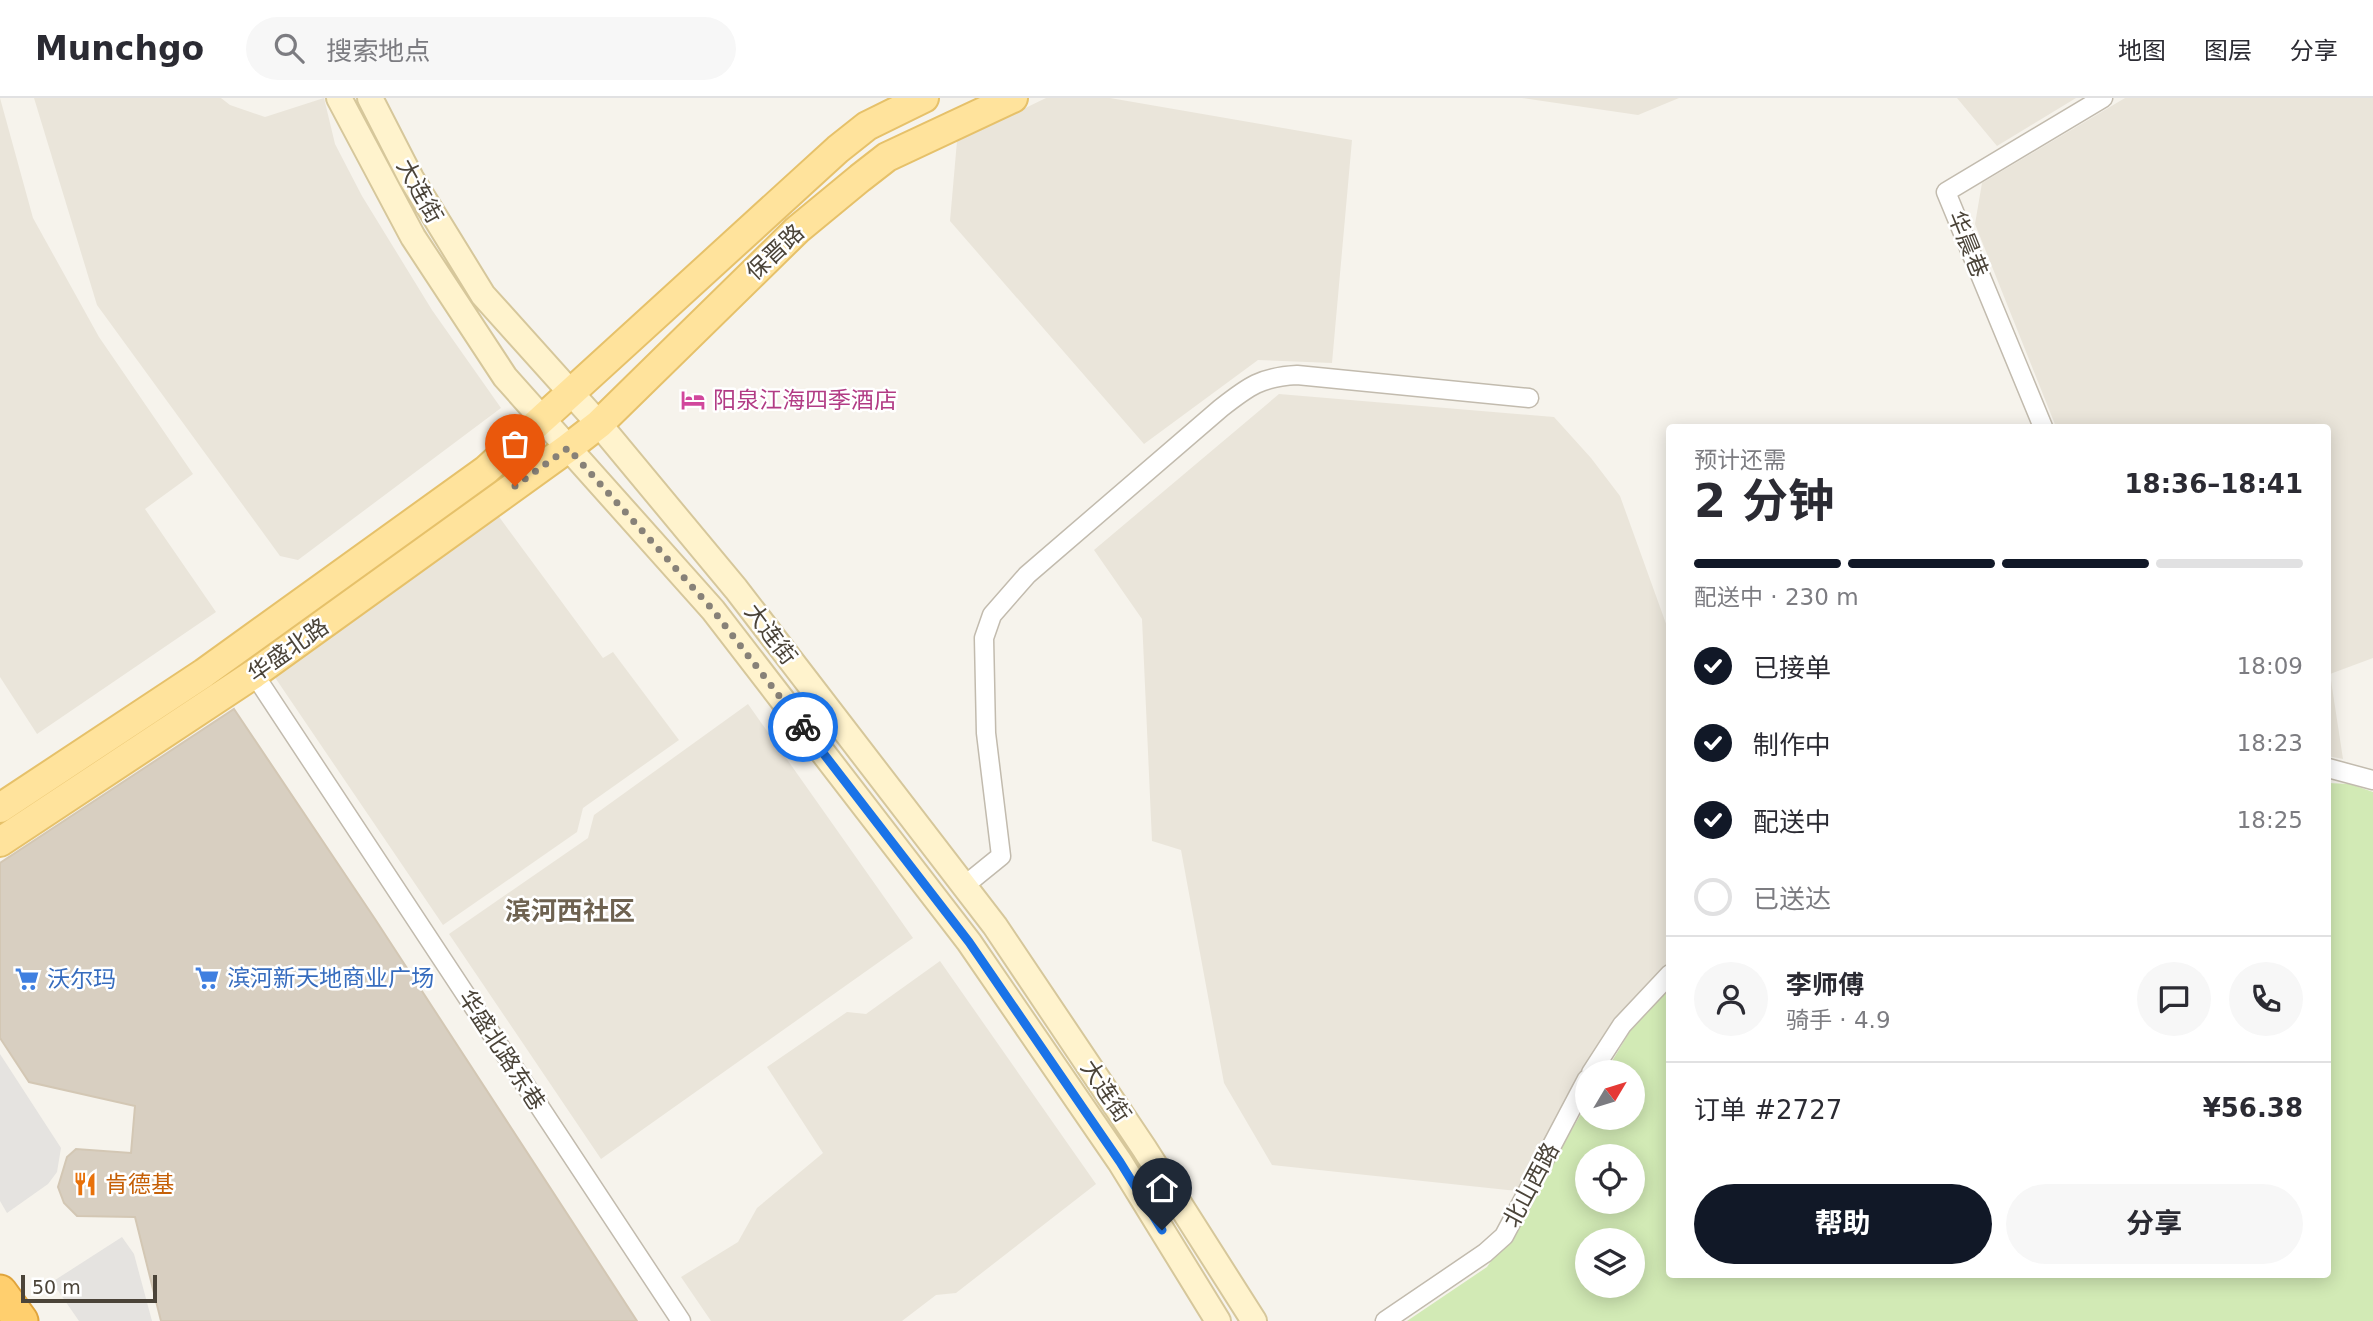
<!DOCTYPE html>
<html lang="zh">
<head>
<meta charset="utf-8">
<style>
	body { margin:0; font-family:"DejaVu Sans","Noto Sans SC",sans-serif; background:#f7f7f7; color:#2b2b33; height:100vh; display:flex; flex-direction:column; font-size:26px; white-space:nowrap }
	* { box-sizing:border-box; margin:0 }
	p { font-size:23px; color:#7c7c81 }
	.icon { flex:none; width:38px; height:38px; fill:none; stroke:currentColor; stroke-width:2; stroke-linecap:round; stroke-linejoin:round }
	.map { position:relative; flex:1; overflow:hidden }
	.side { position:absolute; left:1666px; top:326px; width:665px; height:854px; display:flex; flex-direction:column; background:#fff; border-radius:7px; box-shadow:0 4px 18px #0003 }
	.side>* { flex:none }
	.needle { width:46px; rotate:52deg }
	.tools { position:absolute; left:1575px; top:962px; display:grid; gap:14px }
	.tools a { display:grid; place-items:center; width:70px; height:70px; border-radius:50%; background:#fff; box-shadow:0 4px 18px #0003; font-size:35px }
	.scale { position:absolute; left:21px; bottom:18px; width:136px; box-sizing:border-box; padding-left:7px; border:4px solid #4b4439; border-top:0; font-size:19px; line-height:24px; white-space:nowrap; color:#4b4439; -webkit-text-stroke:5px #fff; paint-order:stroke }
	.pin { position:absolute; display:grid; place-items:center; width:60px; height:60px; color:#fff; margin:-72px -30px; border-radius:50% 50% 50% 0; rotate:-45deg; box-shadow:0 0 7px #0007 }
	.pin .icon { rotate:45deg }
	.courier { position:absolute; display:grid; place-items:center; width:70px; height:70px; margin:-35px; border:5px solid #1a73e8; border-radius:50%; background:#fff; color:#222; box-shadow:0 2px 9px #0007 }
	.summary em { font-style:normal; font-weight:700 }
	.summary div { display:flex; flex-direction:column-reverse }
	.summary { display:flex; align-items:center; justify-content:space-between; height:119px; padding:0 28px }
	h1 { font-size:46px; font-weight:700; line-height:52px }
	.bar { display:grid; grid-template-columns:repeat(4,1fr); gap:10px 7px; align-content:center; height:84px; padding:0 28px }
	.bar i { height:9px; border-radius:5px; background:#e1e1e2 }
	.bar .active { background:#111827 }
	.bar p { grid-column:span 4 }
	.line { display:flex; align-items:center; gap:18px; padding:0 28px; border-top:2px solid #e1e1e2 }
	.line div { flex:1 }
	.round { display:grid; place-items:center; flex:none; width:74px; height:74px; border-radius:37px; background:#f7f7f7 }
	ol { padding:0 28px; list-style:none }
	li { display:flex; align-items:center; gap:21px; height:77px }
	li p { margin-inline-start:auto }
	li .icon { padding:7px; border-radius:50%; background:#111827; color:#fff; stroke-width:4 }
	li:last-child { color:#7c7c81 }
	li i { width:38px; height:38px; border:4px solid #e1e1e2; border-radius:50% }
	.action { display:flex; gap:14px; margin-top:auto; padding:14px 28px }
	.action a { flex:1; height:80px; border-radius:42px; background:#111827; color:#fff; font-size:28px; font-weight:700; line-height:80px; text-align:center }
	.action a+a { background:#f7f7f7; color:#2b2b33 }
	header { display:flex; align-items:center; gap:42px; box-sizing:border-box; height:98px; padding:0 35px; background:#fff; border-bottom:2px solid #e1e1e2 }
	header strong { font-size:33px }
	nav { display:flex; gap:38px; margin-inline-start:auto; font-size:24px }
	.search { width:490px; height:63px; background:#f7f7f7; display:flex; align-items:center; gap:18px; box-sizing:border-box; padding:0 24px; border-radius:38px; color:#7c7c81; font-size:26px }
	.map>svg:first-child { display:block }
</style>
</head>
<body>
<header>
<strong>Munchgo</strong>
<div class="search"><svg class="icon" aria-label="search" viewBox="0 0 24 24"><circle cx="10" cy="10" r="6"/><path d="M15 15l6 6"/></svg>搜索地点</div>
<nav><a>地图</a><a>图层</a><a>分享</a></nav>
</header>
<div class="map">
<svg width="2373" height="1223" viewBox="0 0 2373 1223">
	<rect width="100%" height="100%" fill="#f6f3ec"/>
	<path fill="#eae5da" d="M0 0 33 120 99 239 193 376 145 411 216 514 37 636 0 579Z
		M34 0H221L230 7 265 19 324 0 335 46 362 98 432 212 501 310 298 462 280 458 97 207Z
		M1046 0H1110L1352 42 1332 265 1258 262 1144 346 950 123 957 43Z
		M1522 0H1679L1638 17Z
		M1957 0H2076L1997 48Z
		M2125 0H2373V560L2330 576 2343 661 2328 658V329H2056L1975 126 1982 85Z
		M1279 296 1554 319 1591 360 1620 398 1669 534V865L1614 921 1581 974 1517 1093 1272 1067 1224 985 1181 752 1152 743 1142 521 1094 452Z
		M497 416 603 560 613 554 679 642 583 710 577 734 443 827 274 578Z
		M748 606 913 840 601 1061 449 836 588 740 594 717Z
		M940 863 1096 1086 956 1195 936 1197 902 1223H711L681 1179 738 1144 757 1110 823 1055 767 969 847 914 866 916Z"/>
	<path fill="#d2eab5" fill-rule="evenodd" d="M2328 685 2350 686 2373 694V1223H1407L1487 1169 1508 1139 1587 1006V1020H1633V975H1605L1630 933 1669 892 1670 1176H2328ZM1587 1059H1633V1104H1587ZM1587 1143H1633V1188H1587Z"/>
	<path fill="#e5e3e0" d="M0 956 61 1050 57 1074 48 1086 7 1115 0 1103Z
		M122 1139 134 1156 152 1223H79L52 1184Z"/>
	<path fill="#d8cfc1" stroke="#d3c7b4" stroke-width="2" d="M234 611 375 821 637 1223H161L135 1119 77 1118 64 1105 58 1089 67 1059 76 1051 131 1055 135 1008 29 984 0 940V765Z"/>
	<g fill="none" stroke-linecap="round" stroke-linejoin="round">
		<g stroke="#c2bbae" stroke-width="21">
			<path id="street" d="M2043 329 1946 94 2103 0
				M254 576 681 1223
				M2328 670 2373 682
				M964 788 1001 758 986 635 984 540 992 517 1027 477 1221 310C1249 288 1261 279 1297 277L1529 300
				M1591 975 1622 927 1670 876
				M1385 1223 1485 1155 1504 1138 1587 981"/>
		</g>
		<g stroke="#d6c79b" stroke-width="28">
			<path id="secondary" d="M339 0 413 139 505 279 713 512 969 844 1120 1064 1218 1223
				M370 0 411 80 483 197 599 326 736 491 995 828 1144 1050 1254 1223"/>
		</g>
		<g stroke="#e6c16a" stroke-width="32">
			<path id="primary" d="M0 710 204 575 486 372 838 51 867 28 924 0
				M0 744 254 576 568 350 599 326 797 132 860 80 887 59 1013 0"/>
		</g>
		<g stroke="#e0a43c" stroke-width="37">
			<path id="highway" d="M0 1194 21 1223"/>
		</g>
		<use href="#street" stroke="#fff" stroke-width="18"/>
		<use href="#secondary" stroke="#fff3cd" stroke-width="24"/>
		<use href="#primary" stroke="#ffe39c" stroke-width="28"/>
		<use href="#highway" stroke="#ffcf6e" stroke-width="33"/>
	</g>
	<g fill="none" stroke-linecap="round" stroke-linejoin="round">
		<path stroke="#878178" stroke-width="7" stroke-dasharray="0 12.6" d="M515 388 568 350 713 512 803 629"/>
		<path stroke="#1a73e8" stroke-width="9" d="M803 629 969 844 1120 1064 1162 1132"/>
	</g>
	<defs>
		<g id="hotel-bare" transform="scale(1.89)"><path d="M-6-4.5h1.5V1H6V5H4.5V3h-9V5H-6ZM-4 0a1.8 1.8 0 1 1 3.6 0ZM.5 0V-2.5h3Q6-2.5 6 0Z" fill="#d1479c" stroke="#fff" stroke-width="2.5" paint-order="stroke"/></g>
		<g id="supermarket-bare" transform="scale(1.89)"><path d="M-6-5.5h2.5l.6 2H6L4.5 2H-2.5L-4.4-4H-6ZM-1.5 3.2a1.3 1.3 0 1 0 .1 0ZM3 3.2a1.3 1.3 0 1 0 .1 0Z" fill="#3f7fe0" stroke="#fff" stroke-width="2.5" paint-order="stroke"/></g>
		<g id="restaurant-bare" transform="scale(1.89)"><path d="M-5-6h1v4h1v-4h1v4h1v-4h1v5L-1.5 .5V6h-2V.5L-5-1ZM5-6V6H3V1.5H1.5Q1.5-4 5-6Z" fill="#e8710a" stroke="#fff" stroke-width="2.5" paint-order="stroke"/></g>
	</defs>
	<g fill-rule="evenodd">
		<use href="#hotel-bare" x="693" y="302"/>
		<use href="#supermarket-bare" x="207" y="880"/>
		<use href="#supermarket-bare" x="27" y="881"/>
		<use href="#restaurant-bare" x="85" y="1086"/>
	</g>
	<g text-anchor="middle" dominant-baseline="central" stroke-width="5" stroke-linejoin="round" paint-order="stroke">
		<g font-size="23" fill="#4b4439" stroke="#fff">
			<text transform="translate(420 93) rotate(61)">大连街</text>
			<text transform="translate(1968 146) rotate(68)">华晨巷</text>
			<text transform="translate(775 154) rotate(-43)">保晋路</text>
			<text transform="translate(771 536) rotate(53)">大连街</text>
			<text transform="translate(288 552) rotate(-35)">华盛北路</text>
			<text transform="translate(502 952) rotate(57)">华盛北路东巷</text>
			<text transform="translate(1106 993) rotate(56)">大连街</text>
			<text transform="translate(1531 1087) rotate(-62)">北山西路</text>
		</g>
		<g font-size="23" fill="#b23c85" stroke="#fff" text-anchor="start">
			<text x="713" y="302">阳泉江海四季酒店</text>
		</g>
		<g font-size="23" fill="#366cbe" stroke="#fff" text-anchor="start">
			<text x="227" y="880">滨河新天地商业广场</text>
			<text x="47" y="881">沃尔玛</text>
		</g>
		<g font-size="23" fill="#c56008" stroke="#fff" text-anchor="start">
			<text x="105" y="1086">肯德基</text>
		</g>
		<g font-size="26" font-weight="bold" fill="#6e6250" stroke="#fff">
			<text x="570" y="813">滨河西社区</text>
		</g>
	</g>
</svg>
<div class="tools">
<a><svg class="needle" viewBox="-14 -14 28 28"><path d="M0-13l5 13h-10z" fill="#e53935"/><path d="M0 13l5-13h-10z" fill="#7c7c81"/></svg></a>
<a><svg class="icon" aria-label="locate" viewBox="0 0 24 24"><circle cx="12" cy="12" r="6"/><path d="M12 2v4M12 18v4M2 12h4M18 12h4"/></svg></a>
<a><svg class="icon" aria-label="layers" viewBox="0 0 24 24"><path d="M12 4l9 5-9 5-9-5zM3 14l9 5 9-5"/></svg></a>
</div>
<div class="scale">50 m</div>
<div class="pin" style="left:515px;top:388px;background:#ea580c"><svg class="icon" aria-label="bag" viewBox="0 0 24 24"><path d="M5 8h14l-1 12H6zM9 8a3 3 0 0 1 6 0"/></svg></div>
<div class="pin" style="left:1162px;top:1132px;background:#1f2937"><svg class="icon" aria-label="home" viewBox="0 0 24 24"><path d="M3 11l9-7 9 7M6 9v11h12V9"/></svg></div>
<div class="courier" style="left:803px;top:629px"><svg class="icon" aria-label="bike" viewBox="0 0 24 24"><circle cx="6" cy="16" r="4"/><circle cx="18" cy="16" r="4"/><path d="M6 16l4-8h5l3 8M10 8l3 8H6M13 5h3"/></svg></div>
<section class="side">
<div class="summary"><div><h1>2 分钟</h1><p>预计还需</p></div><em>18:36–18:41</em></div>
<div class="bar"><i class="active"></i><i class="active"></i><i class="active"></i><i></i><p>配送中 · 230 m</p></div>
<ol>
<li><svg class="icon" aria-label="check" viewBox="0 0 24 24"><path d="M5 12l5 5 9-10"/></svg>已接单<p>18:09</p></li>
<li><svg class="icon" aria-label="check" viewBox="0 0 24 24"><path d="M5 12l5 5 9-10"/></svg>制作中<p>18:23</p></li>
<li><svg class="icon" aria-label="check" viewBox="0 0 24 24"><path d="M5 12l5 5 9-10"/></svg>配送中<p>18:25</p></li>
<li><i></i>已送达</li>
</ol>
<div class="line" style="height:126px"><a class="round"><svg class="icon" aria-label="person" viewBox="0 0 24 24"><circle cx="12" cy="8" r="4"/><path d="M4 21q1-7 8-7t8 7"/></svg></a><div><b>李师傅</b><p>骑手 · 4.9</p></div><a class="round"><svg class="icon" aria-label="chat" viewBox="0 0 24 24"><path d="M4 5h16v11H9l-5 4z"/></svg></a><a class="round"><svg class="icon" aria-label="phone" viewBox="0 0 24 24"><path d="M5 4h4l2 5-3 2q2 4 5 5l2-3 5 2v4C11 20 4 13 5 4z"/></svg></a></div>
<div class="line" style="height:91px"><div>订单 #2727</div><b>¥56.38</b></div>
<div class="action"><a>帮助</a><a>分享</a></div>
</section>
</div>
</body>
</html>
